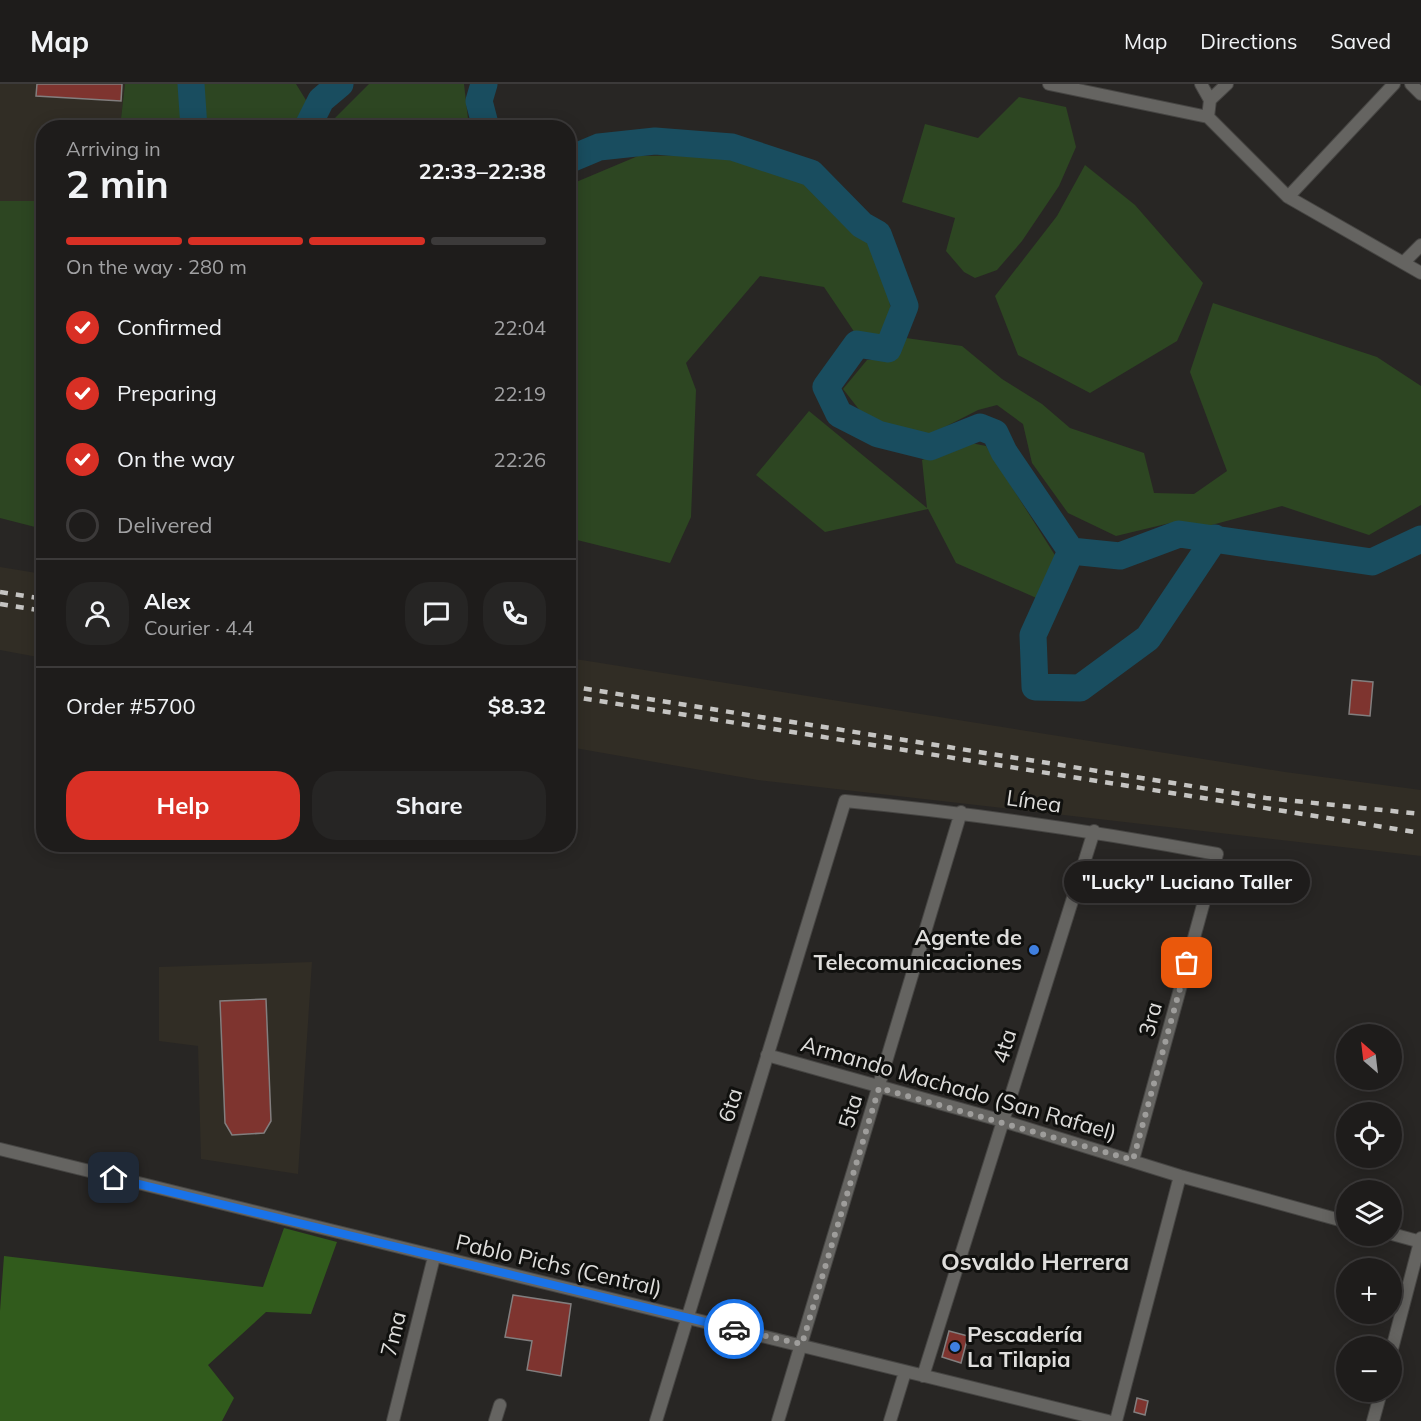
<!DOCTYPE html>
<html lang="en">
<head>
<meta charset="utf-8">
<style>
	body { margin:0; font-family:Mulish,sans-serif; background:#262524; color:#f1f3f6; height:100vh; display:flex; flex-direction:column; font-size:22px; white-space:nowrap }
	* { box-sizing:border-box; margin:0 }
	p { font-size:20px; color:#a1a1a3 }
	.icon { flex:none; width:33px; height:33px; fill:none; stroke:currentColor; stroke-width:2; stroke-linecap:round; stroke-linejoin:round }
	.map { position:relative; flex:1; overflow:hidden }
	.details { position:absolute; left:36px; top:36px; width:540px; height:732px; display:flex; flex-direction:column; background:#1e1c1b; border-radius:24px; box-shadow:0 3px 15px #0003,0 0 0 2px #3c3a3a }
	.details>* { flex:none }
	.needle { width:39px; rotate:332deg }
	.tools { position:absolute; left:1336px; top:940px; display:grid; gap:12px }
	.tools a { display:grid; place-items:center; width:66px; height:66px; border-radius:50%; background:#1e1c1b; box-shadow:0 3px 15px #0003,0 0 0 2px #3c3a3a; font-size:30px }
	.pin { position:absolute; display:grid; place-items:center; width:51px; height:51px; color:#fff; margin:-26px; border-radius:12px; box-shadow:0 3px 9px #0006 }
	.courier { position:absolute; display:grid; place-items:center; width:60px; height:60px; margin:-30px; border:4px solid #1a73e8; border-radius:50%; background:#fff; color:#222; box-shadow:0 2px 8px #0007 }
	.bubble { position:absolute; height:42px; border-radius:21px; background:#1e1c1b; box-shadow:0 3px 15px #0003,0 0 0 2px #3c3a3a; font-size:20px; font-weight:700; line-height:42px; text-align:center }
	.overview em { font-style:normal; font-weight:700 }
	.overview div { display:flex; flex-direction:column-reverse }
	.overview { display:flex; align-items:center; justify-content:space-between; height:102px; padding:0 30px }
	h1 { font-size:39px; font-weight:700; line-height:45px }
	.bar { display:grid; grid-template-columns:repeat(4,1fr); gap:9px 6px; align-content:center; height:72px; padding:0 30px }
	.bar i { height:8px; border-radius:4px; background:#3c3a3a }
	.bar .active { background:#d93025 }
	.bar p { grid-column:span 4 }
	.line { display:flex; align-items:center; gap:15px; padding:0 30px; border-top:2px solid #3c3a3a }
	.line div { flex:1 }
	.round { display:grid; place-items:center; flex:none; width:63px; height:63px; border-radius:24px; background:#262524 }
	ol { padding:0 30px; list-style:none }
	li { display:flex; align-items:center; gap:18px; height:66px }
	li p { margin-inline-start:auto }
	li .icon { padding:6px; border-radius:50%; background:#d93025; color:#fff; stroke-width:4 }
	li:last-child { color:#a1a1a3 }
	li i { width:33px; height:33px; border:3px solid #3c3a3a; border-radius:50% }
	.primary-button { display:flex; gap:12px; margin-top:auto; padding:12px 30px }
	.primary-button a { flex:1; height:69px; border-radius:24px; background:#d93025; color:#fff; font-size:24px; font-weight:700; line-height:69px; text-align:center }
	.primary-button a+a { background:#262524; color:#f1f3f6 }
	header { display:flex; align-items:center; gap:36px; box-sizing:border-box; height:84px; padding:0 30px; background:#1e1c1b; border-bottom:2px solid #3c3a3a }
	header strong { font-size:28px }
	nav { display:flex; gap:33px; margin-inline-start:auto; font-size:21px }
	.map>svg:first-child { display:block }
</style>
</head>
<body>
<header>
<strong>Map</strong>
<nav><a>Map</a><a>Directions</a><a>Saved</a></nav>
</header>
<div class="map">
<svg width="1421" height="1337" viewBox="0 0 1421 1337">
	<rect width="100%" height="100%" fill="#282624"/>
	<path fill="#312d25" d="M0 0H125L120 43 44 44 43 117H0Z
		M0 483 43 490V574L0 566Z
		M569 574 1285 688 1421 706V772L758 696 569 663Z
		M312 878 298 1090 201 1075 198 962 159 957V883Z"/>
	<path fill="#2d4622" d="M125 0H182L184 43H120Z
		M204 0H296L309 21 296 43H208L201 32Z
		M369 0H464L469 43H326Z
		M1019 13 1066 23 1076 63 1059 102 1022 157 997 186 975 194 964 188 946 167 955 134 902 118 925 40 978 54Z
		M707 71 747 78 808 98 853 141 883 178 891 227 883 258 855 249 824 203 760 192 686 279 696 306 691 433 670 479 569 454V101L638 72Z
		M1085 81 1135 121 1203 199 1177 257 1090 309 1018 271 995 212 1057 132Z
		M0 117H43V445L0 434Z
		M1213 219 1377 273 1421 302V421L1369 451 1282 422 1208 442 1170 439 1116 452 1068 429 1032 379 1023 340 997 321 978 326 931 350 894 345 861 328 843 305 867 276 890 275 906 254 962 262 1002 295 1042 320 1070 344 1144 369 1154 409 1194 410 1227 387 1190 288Z
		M809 327 927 424 922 376 966 358 986 362 1058 476 1041 516 956 479 928 425 825 448 756 391Z"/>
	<path fill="#315b1c" d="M284 1144 337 1158 311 1230 266 1228 208 1281 234 1314 222 1337H0V1227L4 1172 263 1203Z"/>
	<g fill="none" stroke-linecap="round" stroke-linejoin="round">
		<path stroke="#194d5f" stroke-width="27" d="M191 0 194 44
			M484 0 479 17 486 44
			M307 44 321 16 340 0
			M568 76 599 63 655 57 732 63 811 89 862 141 878 150 905 222 888 265 857 260 826 303 839 330 878 350 930 363 980 343 995 349 1004 368 1071 467 1120 472 1179 450 1372 478 1421 455
			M1071 467 1033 551 1035 603 1080 604 1148 554 1215 454"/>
	</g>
	<path fill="#7e342f" stroke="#827e7e" stroke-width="1.5" d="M37 0H122L121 17 36 12Z
		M1352 596 1373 598 1370 632 1349 630Z
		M266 915 271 1037 264 1049 232 1051 225 1039 220 917Z
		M513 1211 571 1220 561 1292 527 1286 532 1257 505 1253Z
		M949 1247 968 1252 961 1279 942 1273Z
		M1137 1314 1148 1317 1145 1331 1134 1328Z"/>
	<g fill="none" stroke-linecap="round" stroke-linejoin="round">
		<g stroke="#464543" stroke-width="14">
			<path id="minor" d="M1049 0 1208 33
				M1201 0 1210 16 1208 33 1288 113 1421 189
				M1411 0 1421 10
				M1210 16 1227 0
				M1288 113 1394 0
				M1405 177 1421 161
				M767 971 1003 1037 1180 1092 1347 1138
				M0 1065 1108 1337
				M1392 1150 1421 1158
				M1392 1265 1421 1154
				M923 1292 1094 747
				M393 1337 434 1173
				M495 1337 500 1321
				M656 1337 845 717C970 729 1093 747 1217 770L1133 1076
				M778 1337 961 728
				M890 1337 905 1288
				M1116 1337 1180 1092
				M1373 1337 1381 1308"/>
		</g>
		<use href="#minor" stroke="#656461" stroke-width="12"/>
		<path stroke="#c5c4c2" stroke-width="4.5" stroke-dasharray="8 8" stroke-linecap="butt" d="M0 508 44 515
			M0 520 44 527
			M568 602 1266 714 1421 730
			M568 612 1421 749"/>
	</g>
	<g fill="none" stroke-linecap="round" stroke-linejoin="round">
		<path stroke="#9e9d9b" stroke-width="6" stroke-dasharray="0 10.8" d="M734 1245 802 1260 879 1004 1133 1076 1187 879"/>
		<path stroke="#1a73e8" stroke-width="8" d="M114 1094 734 1245"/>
	</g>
	<g fill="#3f7fe0" stroke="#10100e" stroke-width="2">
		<circle cx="1034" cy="866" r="6"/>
		<circle cx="955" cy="1263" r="6"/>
	</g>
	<g text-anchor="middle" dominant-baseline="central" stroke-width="6" stroke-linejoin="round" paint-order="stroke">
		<g font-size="22" fill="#dedddb" stroke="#10100e">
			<text transform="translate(1034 717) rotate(8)">Línea</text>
			<text transform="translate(1150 935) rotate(-75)">3ra</text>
			<text transform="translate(1004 962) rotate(-73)">4ta</text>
			<text transform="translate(959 1004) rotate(16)">Armando Machado (San Rafael)</text>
			<text transform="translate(730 1021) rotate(-73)">6ta</text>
			<text transform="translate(850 1027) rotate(-73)">5ta</text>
			<text transform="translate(559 1181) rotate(13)">Pablo Pichs (Central)</text>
			<text transform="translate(393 1250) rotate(-76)">7ma</text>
		</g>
		<g font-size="22" font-weight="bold" fill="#dedddb" stroke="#10100e" text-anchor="end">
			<text x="1022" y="853">Agente de<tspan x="1022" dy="25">Telecomunicaciones</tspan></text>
			<text x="967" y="1250" text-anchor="start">Pescadería<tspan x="967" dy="25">La Tilapia</tspan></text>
		</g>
		<g font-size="24" font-weight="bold" fill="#dedddb" stroke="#10100e">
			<text x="1035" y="1177">Osvaldo Herrera</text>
		</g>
	</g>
</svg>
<div class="tools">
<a><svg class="needle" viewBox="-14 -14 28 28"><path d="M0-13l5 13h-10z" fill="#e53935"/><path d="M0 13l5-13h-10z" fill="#a1a1a3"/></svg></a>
<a><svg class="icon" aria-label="locate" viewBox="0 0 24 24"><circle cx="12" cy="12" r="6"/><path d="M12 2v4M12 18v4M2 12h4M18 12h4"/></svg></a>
<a><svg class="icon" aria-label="layers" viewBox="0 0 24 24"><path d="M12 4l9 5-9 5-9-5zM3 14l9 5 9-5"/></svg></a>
<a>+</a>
<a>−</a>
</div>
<div class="pin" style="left:1187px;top:879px;background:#ea580c"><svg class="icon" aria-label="bag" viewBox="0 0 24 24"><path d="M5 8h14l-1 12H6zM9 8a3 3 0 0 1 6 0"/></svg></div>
<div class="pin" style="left:114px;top:1094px;background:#1f2937"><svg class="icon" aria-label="home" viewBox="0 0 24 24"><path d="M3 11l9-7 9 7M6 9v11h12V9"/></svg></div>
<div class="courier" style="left:734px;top:1245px"><svg class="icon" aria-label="car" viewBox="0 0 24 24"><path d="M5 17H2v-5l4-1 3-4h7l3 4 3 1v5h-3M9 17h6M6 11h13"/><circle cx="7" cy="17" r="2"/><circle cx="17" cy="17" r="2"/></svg></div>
<div class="bubble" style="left:1064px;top:777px;width:246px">&quot;Lucky&quot; Luciano Taller</div>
<section class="details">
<div class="overview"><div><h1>2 min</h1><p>Arriving in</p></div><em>22:33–22:38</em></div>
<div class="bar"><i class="active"></i><i class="active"></i><i class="active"></i><i></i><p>On the way · 280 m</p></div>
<ol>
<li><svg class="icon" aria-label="check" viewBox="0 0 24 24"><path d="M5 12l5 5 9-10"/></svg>Confirmed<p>22:04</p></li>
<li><svg class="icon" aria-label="check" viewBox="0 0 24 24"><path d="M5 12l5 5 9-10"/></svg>Preparing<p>22:19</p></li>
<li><svg class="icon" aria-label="check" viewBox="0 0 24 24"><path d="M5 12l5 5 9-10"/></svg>On the way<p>22:26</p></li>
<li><i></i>Delivered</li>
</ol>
<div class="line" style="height:108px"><a class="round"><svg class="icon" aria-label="person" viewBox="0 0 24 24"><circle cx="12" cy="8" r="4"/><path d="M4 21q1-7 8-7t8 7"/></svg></a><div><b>Alex</b><p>Courier · 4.4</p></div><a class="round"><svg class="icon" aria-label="chat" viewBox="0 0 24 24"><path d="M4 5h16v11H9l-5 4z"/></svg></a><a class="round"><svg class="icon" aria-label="phone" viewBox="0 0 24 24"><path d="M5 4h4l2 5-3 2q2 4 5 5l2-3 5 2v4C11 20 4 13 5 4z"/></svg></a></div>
<div class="line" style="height:78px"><div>Order #5700</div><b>$8.32</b></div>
<div class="primary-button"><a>Help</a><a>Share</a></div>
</section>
</div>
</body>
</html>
